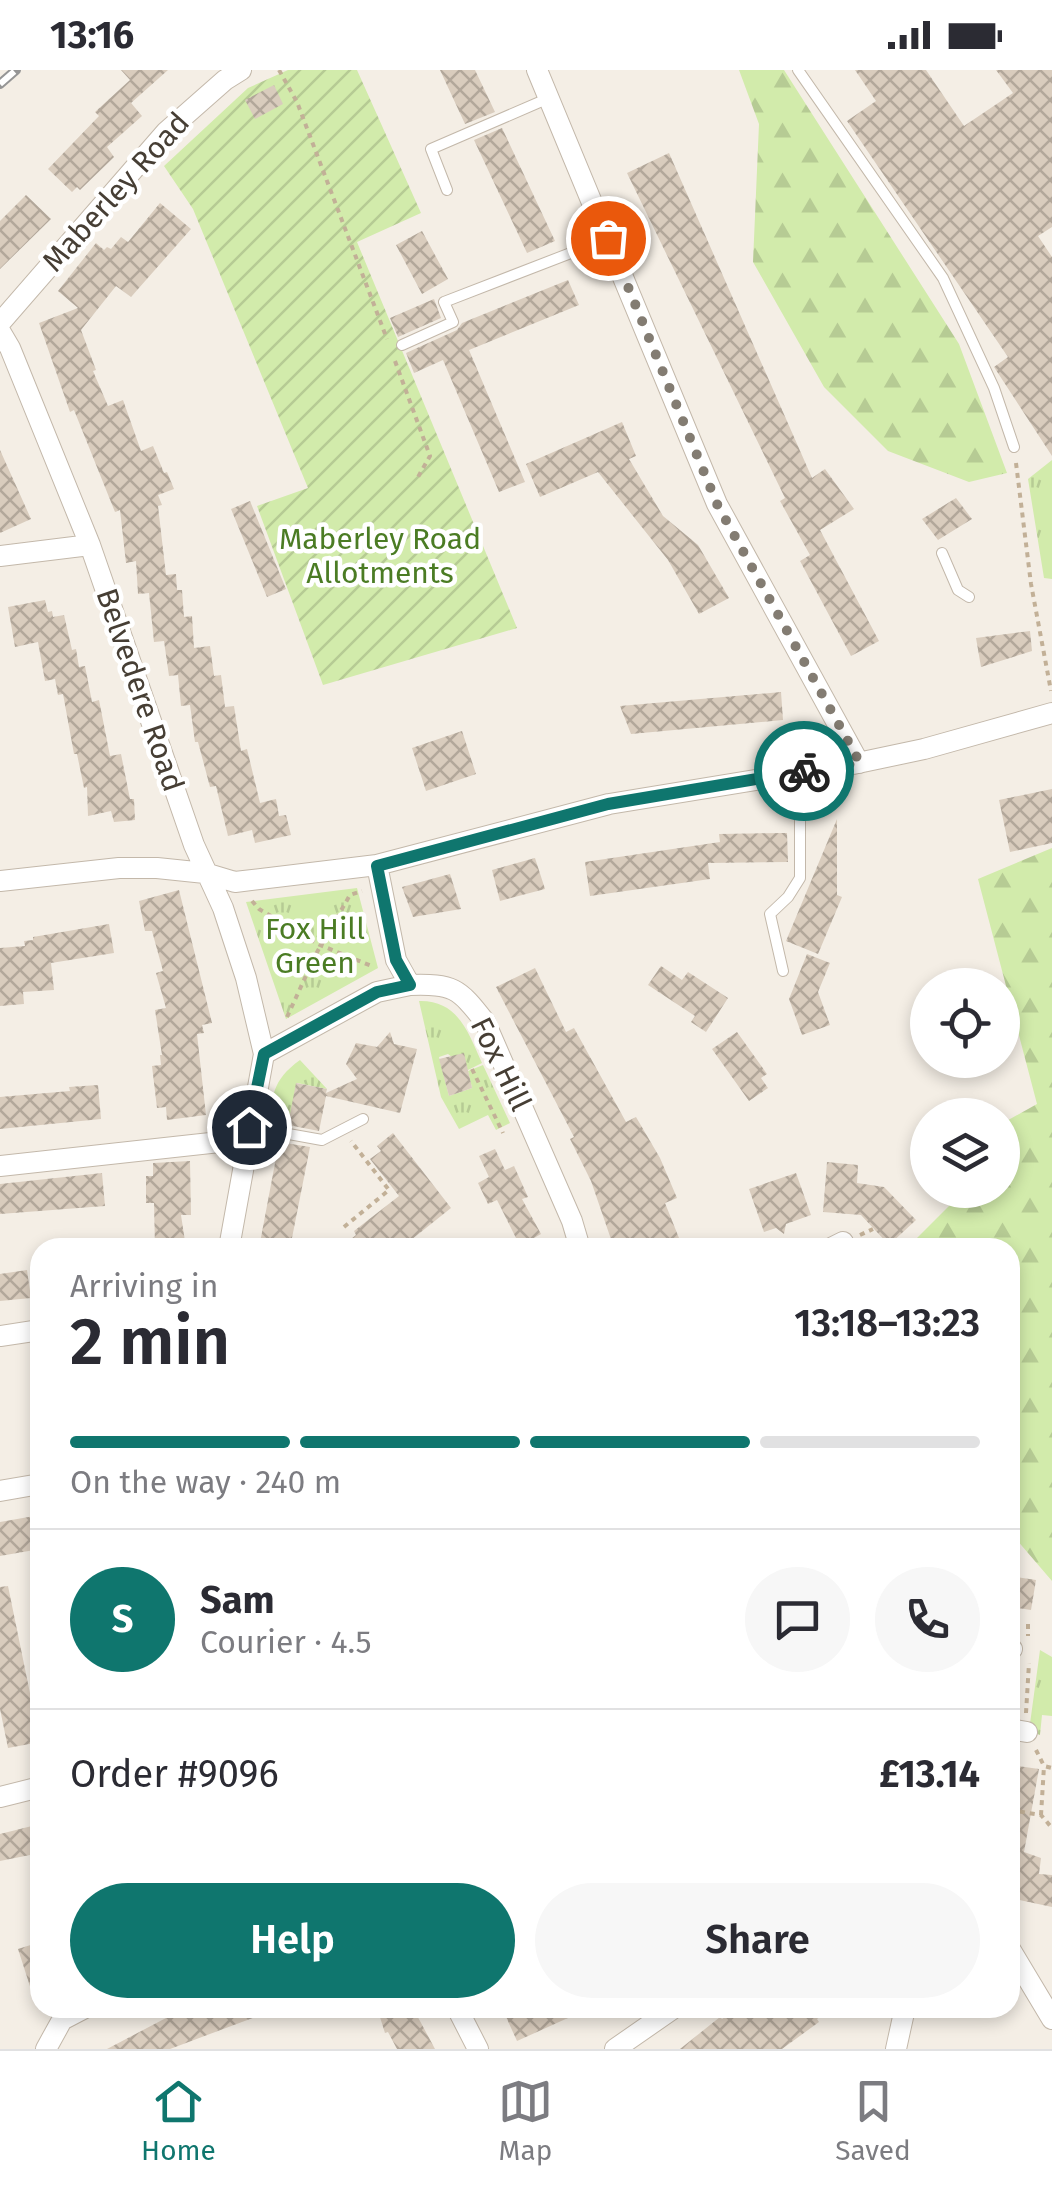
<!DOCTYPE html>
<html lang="en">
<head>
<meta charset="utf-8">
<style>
	body { margin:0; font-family:"Fira Sans",sans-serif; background:#f7f7f7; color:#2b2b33; height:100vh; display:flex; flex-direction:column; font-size:38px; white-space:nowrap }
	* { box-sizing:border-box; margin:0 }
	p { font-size:32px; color:#7c7c81 }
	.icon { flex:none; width:55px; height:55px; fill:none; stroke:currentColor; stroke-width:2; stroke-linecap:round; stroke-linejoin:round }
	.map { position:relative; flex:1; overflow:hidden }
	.side { position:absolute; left:30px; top:1168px; width:990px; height:780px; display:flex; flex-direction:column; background:#fff; border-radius:30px; box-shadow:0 5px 15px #0003 }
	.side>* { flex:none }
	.buttons { position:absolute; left:910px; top:898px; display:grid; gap:20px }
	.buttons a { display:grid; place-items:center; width:110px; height:110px; border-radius:50%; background:#fff; box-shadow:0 5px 15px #0003; font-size:50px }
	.pin { position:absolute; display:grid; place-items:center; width:85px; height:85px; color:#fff; margin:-42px; border:5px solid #fff; border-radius:50%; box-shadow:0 2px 10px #0007 }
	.courier { position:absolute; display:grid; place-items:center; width:100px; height:100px; margin:-50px; border:8px solid #0f766e; border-radius:50%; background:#fff; color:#222; box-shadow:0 2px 12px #0007 }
	.headline em { font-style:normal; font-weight:600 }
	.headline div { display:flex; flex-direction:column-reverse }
	.headline { display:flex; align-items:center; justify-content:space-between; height:170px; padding:0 40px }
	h1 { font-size:65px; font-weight:600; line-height:75px }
	.bar { display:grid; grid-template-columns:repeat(4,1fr); gap:15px 10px; align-content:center; height:120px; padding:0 40px }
	.bar i { height:12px; border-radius:8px; background:#e1e1e2 }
	.bar .current { background:#0f766e }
	.bar p { grid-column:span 4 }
	.line { display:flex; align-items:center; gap:25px; padding:0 40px; border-top:2px solid #e1e1e2 }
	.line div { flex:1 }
	.round { display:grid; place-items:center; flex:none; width:105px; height:105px; border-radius:52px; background:#f7f7f7 }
	.cta { display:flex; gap:20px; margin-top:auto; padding:20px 40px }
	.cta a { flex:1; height:115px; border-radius:60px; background:#0f766e; color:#fff; font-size:40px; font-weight:600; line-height:115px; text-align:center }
	.cta a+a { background:#f7f7f7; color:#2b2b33 }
	.status { display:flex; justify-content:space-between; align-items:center; height:70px; padding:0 50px; background:#fff; direction:ltr }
	.status svg { height:28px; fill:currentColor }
	.dock { display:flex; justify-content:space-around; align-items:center; height:140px; border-top:2px solid #e1e1e2; background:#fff; font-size:28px; color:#7c7c81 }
	.dock a { display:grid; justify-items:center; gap:5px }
	.dock .current { color:#0f766e }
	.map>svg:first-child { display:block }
</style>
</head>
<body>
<div class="status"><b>13:16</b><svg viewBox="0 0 49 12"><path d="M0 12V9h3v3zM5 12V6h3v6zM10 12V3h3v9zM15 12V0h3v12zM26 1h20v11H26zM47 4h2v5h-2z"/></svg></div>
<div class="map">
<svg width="1052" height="1979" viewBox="0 0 1052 1979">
	<defs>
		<pattern id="grass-tufts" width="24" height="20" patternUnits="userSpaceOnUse" patternTransform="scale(2.5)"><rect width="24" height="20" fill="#d2ebab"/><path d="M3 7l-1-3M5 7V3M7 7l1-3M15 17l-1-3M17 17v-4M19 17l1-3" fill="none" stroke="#b6cb94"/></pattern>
		<pattern id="forest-firs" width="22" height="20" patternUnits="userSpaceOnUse" patternTransform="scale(2.5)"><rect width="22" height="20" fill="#d2ebab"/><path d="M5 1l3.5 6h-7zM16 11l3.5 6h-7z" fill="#b6cb94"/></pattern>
		<pattern id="garden-furrows" width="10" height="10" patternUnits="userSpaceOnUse" patternTransform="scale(2.5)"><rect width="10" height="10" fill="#d2ebab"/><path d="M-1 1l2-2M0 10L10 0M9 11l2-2" fill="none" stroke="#b6cb94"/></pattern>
		<pattern id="building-cross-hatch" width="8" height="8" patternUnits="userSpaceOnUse" patternTransform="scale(2.5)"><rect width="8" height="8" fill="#d9ccbd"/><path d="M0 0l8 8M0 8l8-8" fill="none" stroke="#b2a79a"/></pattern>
	</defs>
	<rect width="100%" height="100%" fill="#f4eee5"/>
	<path fill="url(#grass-tufts)" d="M1052 390V509L1044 508 1028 409Z
		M357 818 378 898 286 949 246 832Z
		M419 931C458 930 468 962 482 993L468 1000 448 984 439 987 449 1026 472 1018 468 1001 483 995 510 1053 496 1060 488 1045 459 1059 441 1027Z
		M300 990 327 1019 297 1013 287 1062 267 1059C273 1026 271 1011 300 990Z
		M1040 1580 1052 1587V1646L1042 1645 1040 1665 1029 1661Z"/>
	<path fill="url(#forest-firs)" d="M739 0H784L959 274 1007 403 969 412 888 381 824 317 753 192 759 54Z
		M1052 778V1511L1010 1462V1178L908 1177 965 1120H1002L1003 1053 1037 1034 978 809Z"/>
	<path fill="url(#garden-furrows)" d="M288 0H357L421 143 357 172 517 558 323 615 257 436 308 418 193 139 164 96 248 18Z"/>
	<path fill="url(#building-cross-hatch)" d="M121 0H168L131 33 142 46 107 77 114 87 80 120 77 117 72 122 48 99 99 46 95 42 130 10Z
		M440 0H475L495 42 465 54Z
		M855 0H926L964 56 1013 23 996 0H1052V157L1038 166 1052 187V386L994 297 1008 287 847 51 876 31Z
		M274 15 283 34 255 49 245 30Z
		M502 58 555 171 527 183 474 70Z
		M669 83 812 408 825 399 854 439 820 460 879 571 851 586 800 491 810 485 780 431 785 428 627 103Z
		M26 125 51 149 0 199V151Z
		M160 133 191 159 131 227 116 216 81 260 96 300 93 301 108 336 123 330 141 381 153 376 164 403 167 402 174 419 158 425 162 435 158 436 166 505 176 504 177 520H182L184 547 192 546 194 578 210 576 214 606 221 605 225 637 234 636 241 681 247 679 260 733 276 729 279 746 286 745 291 765 255 773 252 760 228 766 216 716 210 717 198 672H195L190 635 181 636 178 605 169 606 164 571 154 572 149 523 138 524 136 491 126 493 120 440 115 442 74 340 70 342 39 253 78 238 58 221 96 173 104 180 107 177 111 179 121 167 128 172Z
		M422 161 448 209 422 224 396 175Z
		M568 210 579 235 469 280 525 412 499 422 443 290 414 303 406 283 457 260 462 253Z
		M434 229 441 248 398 267 390 248Z
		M622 352 636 386 629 389 663 446 698 475 729 528 699 544 668 490 598 402 540 427 526 394Z
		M0 380 31 449 0 463Z
		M956 428 972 449 938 470 922 449Z
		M250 431 286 519 267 527 231 439Z
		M45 530 48 542 52 541 53 547 64 545 72 580 76 579 79 597 85 596 92 632 99 630 110 686 121 684 130 729H134L135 750 114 752 111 741 88 746 87 717 84 718 77 684H74L63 624 58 625 55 609 45 611 38 572 15 577 8 537Z
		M1030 561 1032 581 981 597 976 568Z
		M781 622 783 650 631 664 620 636Z
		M462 661 476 704 426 721 412 678Z
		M1052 719V773L1010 782 999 730Z
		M837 749V825L842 827 818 884 786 871Z
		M787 763 788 792 708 793 710 809 590 826 585 792 720 772 719 764Z
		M535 788 545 819 500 831 492 800Z
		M450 804 461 839 413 847 402 817Z
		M179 820 212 953 202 955 204 963 197 964 206 1045 167 1050 166 1037 157 1038 152 996 161 995 160 985H162L155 940 166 938 156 903 163 901 152 861H145L139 831Z
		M109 854 114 883 51 893 54 920 23 922 24 934 0 936V878L25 876 24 871 33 870V867Z
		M807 884 830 893 818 922 830 955 802 965 789 929Z
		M661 896 682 910 688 902 728 928 706 962 691 952 695 946 648 915Z
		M535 898 566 962 574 958 626 1052 636 1047 660 1088 677 1128 665 1133 683 1178H614L591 1111 570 1069 574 1067 496 917Z
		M390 962 394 974 417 979 400 1043 326 1026 319 1061 288 1055 296 1013 327 1019 326 1023 357 1009 346 994 356 973 377 977Z
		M737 962 767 1004 761 1008 768 1018 749 1031 712 979Z
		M464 983 472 1018 449 1026 439 989Z
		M98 1015 101 1049 0 1059V1027L70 1021 69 1017Z
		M393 1063 451 1138 401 1178H340L356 1165 354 1161 399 1126 370 1089 381 1081 377 1076Z
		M279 1072 310 1077 290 1178H259Z
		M495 1079 505 1100 514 1096 528 1127 522 1129 541 1164 520 1176 497 1130 488 1134 478 1113 489 1107 479 1086Z
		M190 1091 191 1145H181L186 1178H155L154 1133H146V1106H153V1093Z
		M827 1092 858 1095 857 1113 884 1117 916 1150 889 1175 861 1145 823 1142Z
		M102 1103 105 1136 0 1144V1114Z
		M796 1103 811 1145 786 1154 784 1164 776 1158 764 1162 749 1119Z
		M27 1200 31 1228 0 1231V1204Z
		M40 1445V1479L0 1486V1452Z
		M1010 1506 1036 1510 1031 1540 1010 1537Z
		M8 1516 40 1672 8 1678 0 1639V1517Z
		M1010 1695 1039 1699 1024 1782 1041 1788 1039 1804 1052 1805V1837L1010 1828 1013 1805H1010Z
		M40 1754V1783L0 1791V1764Z
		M40 1872V1934L36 1935 18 1879Z
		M185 1938H270L271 1941 170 1979H107Z
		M377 1938H413L435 1979H397L388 1962 385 1963Z
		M502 1938H590L517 1971Z
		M738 1938H833L817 1949 819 1952 782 1979H680L720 1947 722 1949Z"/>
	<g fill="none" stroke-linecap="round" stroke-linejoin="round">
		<g stroke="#c3b8aa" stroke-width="12">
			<path id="lane" d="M798 0 943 208 994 318 1014 377
				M447 120 431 79 549 28
				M402 275 453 252 444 232 607 169
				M942 483 958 520 969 527
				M783 901 770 844 788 827 800 808V702
				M250 1057 322 1070 363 1049"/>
		</g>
		<g stroke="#c3b8aa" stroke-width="22">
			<path id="street" d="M537 0 717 434 859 693
				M0 253 166 62 225 10 241 0
				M0 261 10 278 90 475 194 775 223 838 246 908 264 984 229 1178
				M0 486 90 475
				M377 795 396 890 410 915C453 914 458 917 485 952L572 1151 580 1178
				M0 811 119 798H157L205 803 235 812 377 795 609 734 853 694 924 679 1052 643
				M264 984 377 922 410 915
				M0 1096 247 1069
				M831 1178 843 1172
				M0 1266 40 1260
				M0 1421 40 1414
				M1010 1578 1012 1579
				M1010 1659 1027 1662
				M0 1727 40 1717
				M1010 1879 1052 1949
				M457 1938 478 1979
				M46 1979 62 1950 85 1938
				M615 1979 674 1938
				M896 1979 905 1938"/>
		</g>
		<path stroke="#c2b097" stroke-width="4" stroke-dasharray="5 5" stroke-linecap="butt" d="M279 0 297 32 387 269
			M395 291 430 386 418 407
			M1016 393 1031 514 1051 621
			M252 831 259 839 320 875 374 897
			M287 947 316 884 350 825 362 821
			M472 999 503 1063
			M344 1157 389 1120 351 1071
			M860 1165 873 1159
			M1028 1554V1566
			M1026 1643 1029 1593
			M1036 1680 1044 1696 1052 1698
			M1010 1740 1041 1745 1052 1758
			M1041 1745 1044 1696"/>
		<use href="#lane" stroke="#fff" stroke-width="10"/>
		<use href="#street" stroke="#fff" stroke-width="20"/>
		<g stroke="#959595" stroke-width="10">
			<path id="rail" d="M0 14 16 0"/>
		</g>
		<use href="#rail" stroke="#fff" stroke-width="6" stroke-dasharray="19" stroke-linecap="butt"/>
	</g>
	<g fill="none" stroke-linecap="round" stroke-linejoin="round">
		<path stroke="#837c72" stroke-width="10" stroke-dasharray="0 18" d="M608 168 717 434 860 693 804 701"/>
		<path stroke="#0f766e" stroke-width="12" d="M249 1057 264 984 377 922 410 915 396 890 377 796 608 734 804 701"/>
	</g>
	<g text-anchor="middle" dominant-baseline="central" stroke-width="9" stroke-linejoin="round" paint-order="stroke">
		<g font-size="30" fill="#463e34" stroke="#fff">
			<text transform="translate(116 122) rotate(-48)">Maberley Road</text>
			<text transform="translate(140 620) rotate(71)">Belvedere Road</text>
			<text transform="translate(501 994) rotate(64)">Fox Hill</text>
		</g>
		<g font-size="30" fill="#4b7c24" stroke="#fff">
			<text x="380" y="469">Maberley Road<tspan x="380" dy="34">Allotments</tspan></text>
			<text x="315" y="859">Fox Hill<tspan x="315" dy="34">Green</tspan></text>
		</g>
	</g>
</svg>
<div class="buttons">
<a><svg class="icon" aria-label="locate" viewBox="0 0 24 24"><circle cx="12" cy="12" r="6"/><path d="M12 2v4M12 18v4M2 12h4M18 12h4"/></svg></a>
<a><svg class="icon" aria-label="layers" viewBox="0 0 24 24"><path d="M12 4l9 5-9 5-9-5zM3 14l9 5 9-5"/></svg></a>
</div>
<div class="pin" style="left:608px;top:168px;background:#ea580c"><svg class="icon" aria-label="bag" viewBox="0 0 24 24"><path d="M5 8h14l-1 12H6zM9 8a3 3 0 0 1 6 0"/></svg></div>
<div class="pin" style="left:249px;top:1057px;background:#1f2937"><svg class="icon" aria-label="home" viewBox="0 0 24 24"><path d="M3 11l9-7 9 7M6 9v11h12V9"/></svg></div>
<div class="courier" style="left:804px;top:701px"><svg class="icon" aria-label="bike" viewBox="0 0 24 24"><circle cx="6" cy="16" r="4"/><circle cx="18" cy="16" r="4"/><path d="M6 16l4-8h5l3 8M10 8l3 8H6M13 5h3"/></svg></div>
<section class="side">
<div class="headline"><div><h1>2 min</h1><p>Arriving in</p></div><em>13:18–13:23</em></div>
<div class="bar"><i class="current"></i><i class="current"></i><i class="current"></i><i></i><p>On the way · 240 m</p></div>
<div class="line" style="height:180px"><b class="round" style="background:#0f766e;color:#fff">S</b><div><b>Sam</b><p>Courier · 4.5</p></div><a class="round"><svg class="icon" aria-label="chat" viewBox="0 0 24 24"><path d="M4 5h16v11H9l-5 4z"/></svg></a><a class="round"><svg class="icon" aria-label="phone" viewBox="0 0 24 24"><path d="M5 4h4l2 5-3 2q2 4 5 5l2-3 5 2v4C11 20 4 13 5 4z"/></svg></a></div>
<div class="line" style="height:130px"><div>Order #9096</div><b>£13.14</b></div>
<div class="cta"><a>Help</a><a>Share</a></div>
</section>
</div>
<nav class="dock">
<a class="current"><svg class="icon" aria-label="home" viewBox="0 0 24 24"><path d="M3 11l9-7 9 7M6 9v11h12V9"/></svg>Home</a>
<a><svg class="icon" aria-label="map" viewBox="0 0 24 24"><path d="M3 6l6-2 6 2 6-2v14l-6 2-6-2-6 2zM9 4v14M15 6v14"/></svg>Map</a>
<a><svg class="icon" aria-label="saved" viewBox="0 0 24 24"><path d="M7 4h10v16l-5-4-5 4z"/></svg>Saved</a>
</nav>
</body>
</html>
